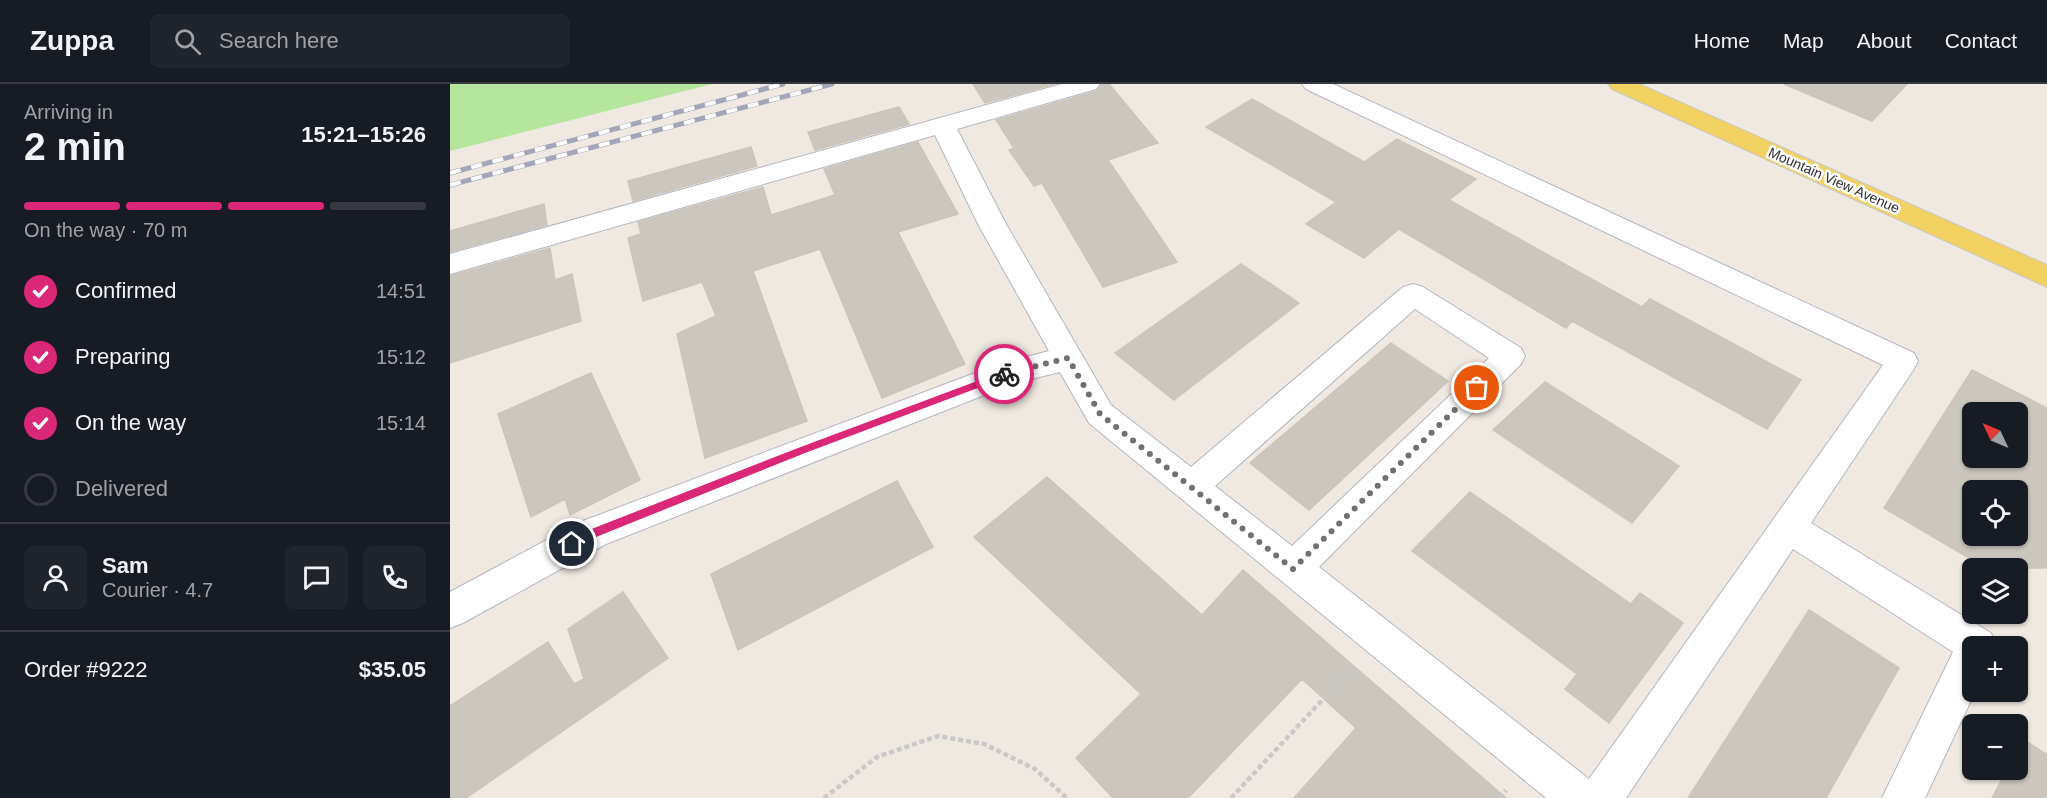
<!DOCTYPE html>
<html lang="en">
<head>
<meta charset="utf-8">
<style>
	body { margin:0; font-family:Helvetica,sans-serif; background:#20242c; color:#f1f3f6; height:100vh; display:flex; flex-direction:column; font-size:22px; white-space:nowrap }
	* { box-sizing:border-box; margin:0 }
	p { font-size:20px; color:#9ea1a6 }
	.icon { flex:none; width:33px; height:33px; fill:none; stroke:currentColor; stroke-width:2; stroke-linecap:round; stroke-linejoin:round }
	.map { position:relative; flex:1; overflow:hidden }
	.sheet { display:flex; flex-direction:column; background:#171b24; width:450px }
	.sheet>* { flex:none }
	.needle { width:39px; rotate:314deg }
	.fabs { position:absolute; left:1512px; top:318px; display:grid; gap:12px }
	.fabs a { display:grid; place-items:center; width:66px; height:66px; border-radius:9px; background:#171b24; box-shadow:0 2px 4px #0004; font-size:30px }
	.pin { position:absolute; display:grid; place-items:center; width:51px; height:51px; color:#fff; margin:-26px; border:3px solid #fff; border-radius:50%; box-shadow:0 2px 6px #0007 }
	.courier { position:absolute; display:grid; place-items:center; width:60px; height:60px; margin:-30px; border:4px solid #db2777; border-radius:50%; background:#fff; color:#222; box-shadow:0 2px 8px #0007 }
	.overview em { font-style:normal; font-weight:700 }
	.overview div { display:flex; flex-direction:column-reverse }
	.overview { display:flex; align-items:center; justify-content:space-between; height:102px; padding:0 24px }
	h1 { font-size:39px; font-weight:700; line-height:45px }
	.bar { display:grid; grid-template-columns:repeat(4,1fr); gap:9px 6px; align-content:center; height:72px; padding:0 24px }
	.bar i { height:8px; border-radius:4px; background:#363941 }
	.bar .on { background:#db2777 }
	.bar p { grid-column:span 4 }
	.line { display:flex; align-items:center; gap:15px; padding:0 24px; border-top:2px solid #363941 }
	.line div { flex:1 }
	.round { display:grid; place-items:center; flex:none; width:63px; height:63px; border-radius:9px; background:#20242c }
	ol { padding:0 24px; list-style:none }
	li { display:flex; align-items:center; gap:18px; height:66px }
	li p { margin-inline-start:auto }
	li .icon { padding:6px; border-radius:50%; background:#db2777; color:#fff; stroke-width:4 }
	li:last-child { color:#9ea1a6 }
	li i { width:33px; height:33px; border:3px solid #363941; border-radius:50% }
	header { display:flex; align-items:center; gap:36px; box-sizing:border-box; height:84px; padding:0 30px; background:#171b24; border-bottom:2px solid #363941 }
	header strong { font-size:28px }
	nav { display:flex; gap:33px; margin-inline-start:auto; font-size:21px }
	.search { width:420px; height:54px; background:#20242c; display:flex; align-items:center; gap:15px; box-sizing:border-box; padding:0 21px; border-radius:9px; color:#9ea1a6; font-size:22px }
	main { display:flex; flex:1; min-height:0 }
	.map>svg:first-child { display:block }
</style>
</head>
<body>
<header>
<strong>Zuppa</strong>
<div class="search"><svg class="icon" aria-label="search" viewBox="0 0 24 24"><circle cx="10" cy="10" r="6"/><path d="M15 15l6 6"/></svg>Search here</div>
<nav><a>Home</a><a>Map</a><a>About</a><a>Contact</a></nav>
</header>
<main>
<section class="sheet">
<div class="overview"><div><h1>2 min</h1><p>Arriving in</p></div><em>15:21–15:26</em></div>
<div class="bar"><i class="on"></i><i class="on"></i><i class="on"></i><i></i><p>On the way · 70 m</p></div>
<ol>
<li><svg class="icon" aria-label="check" viewBox="0 0 24 24"><path d="M5 12l5 5 9-10"/></svg>Confirmed<p>14:51</p></li>
<li><svg class="icon" aria-label="check" viewBox="0 0 24 24"><path d="M5 12l5 5 9-10"/></svg>Preparing<p>15:12</p></li>
<li><svg class="icon" aria-label="check" viewBox="0 0 24 24"><path d="M5 12l5 5 9-10"/></svg>On the way<p>15:14</p></li>
<li><i></i>Delivered</li>
</ol>
<div class="line" style="height:108px"><a class="round"><svg class="icon" aria-label="person" viewBox="0 0 24 24"><circle cx="12" cy="8" r="4"/><path d="M4 21q1-7 8-7t8 7"/></svg></a><div><b>Sam</b><p>Courier · 4.7</p></div><a class="round"><svg class="icon" aria-label="chat" viewBox="0 0 24 24"><path d="M4 5h16v11H9l-5 4z"/></svg></a><a class="round"><svg class="icon" aria-label="phone" viewBox="0 0 24 24"><path d="M5 4h4l2 5-3 2q2 4 5 5l2-3 5 2v4C11 20 4 13 5 4z"/></svg></a></div>
<div class="line" style="height:78px"><div>Order #9222</div><b>$35.05</b></div>
</section>
<div class="map">
<svg width="1597" height="714" viewBox="0 0 1597 714">
	<rect width="100%" height="100%" fill="#efe9e1"/>
	<path fill="#b6e59e" d="M0 0H262L0 67Z"/>
	<path fill="#cbc7bf" stroke="#cbc5ba" stroke-width="1.5" fill-rule="evenodd" d="M523 0H604L535 19Z
		M652 0H659L708 59 658 76 727 178 653 203 592 99 584 102 559 66 564 64 546 36 647 7Z
		M1334 0H1457L1422 37Z
		M802 15 914 78 947 55 1026 95 999 116 1192 223 1200 215 1351 296 1317 345 1122 237 1116 244 949 145 914 174 856 140 886 118 756 43Z
		M449 23 459 40 365 66 358 48Z
		M468 58 508 130 448 148 515 280 432 314 370 165 303 187 357 337 255 374 227 250 266 232 252 198 193 217 178 154 191 150 188 138 313 103 321 131 385 111 374 85Z
		M301 63 307 82 183 117 178 97Z
		M94 120 97 141 0 168V147Z
		M100 164 105 196 122 190 131 237 0 279V192Z
		M791 180 849 219 724 316 665 269Z
		M941 259 998 297 859 426 800 379Z
		M1522 286 1597 324V484H1536L1434 424ZM1522 328H1568V374H1522ZM1522 406H1568V452H1522Z
		M141 289 190 396 120 431 115 415 81 433 48 330Z
		M1095 298 1229 382 1182 439 1043 346Z
		M597 393 752 531 793 486 1056 714H844L906 644 852 595 738 714H663L626 674 691 610 524 453Z
		M447 397 483 463 288 566 261 490Z
		M1020 408 1181 520 1190 509 1233 539 1159 639 1115 605 1127 590 962 467Z
		M173 508 218 574 16 714H0V622L98 558 124 600 134 595 118 545Z
		M1359 526 1449 584 1376 714H1238Z
		M1573 655 1597 671V714H1542L1557 686H1568V665Z"/>
	<g fill="none" stroke-linecap="round" stroke-linejoin="round">
		<g stroke="#b4b7c1" stroke-width="2">
			<path id="minor" d="M612 0H650L646 5 507 45 556 140 661 321 741 383 953 203 963 200 973 203 1071 264 1075 272 1071 280 869 483 1139 695 1433 281 856 5 852 0H883L1464 269 1468 277 1464 285 1361 439 1541 549 1546 562H1522V608H1525L1475 714H1432L1503 568 1343 465 1176 714H1096L639 339 610 288 565 299 156 460 13 539 0 544V508L130 438 549 280 599 267 528 140 485 51 0 190V170ZM965 225 1039 274 842 462 765 402Z"/>
		</g>
		<g stroke="#c9c9c9" stroke-width="2">
			<path id="major" d="M1158 0H1189L1597 181V203L1162 5Z"/>
		</g>
		<path stroke="#c9c9c9" stroke-width="4.5" stroke-dasharray="5 3" stroke-linecap="butt" d="M374 714 427 673 488 652 534 660 585 685 617 714
			M781 714 903 583
			M1050 714 1056 706"/>
		<use href="#minor" fill="#fff" fill-rule="evenodd"/>
		<use href="#major" fill="#f2d163" fill-rule="evenodd"/>
		<g stroke="#a3a6b8" stroke-width="5">
			<path id="rail" d="M0 89 333 0
				M0 101 382 0"/>
		</g>
		<use href="#rail" stroke="#fff" stroke-width="4" stroke-dasharray="11" stroke-linecap="butt"/>
	</g>
	<path fill="#db2777" d="M554 287 559 290 557 293 355 369 146 453 126 464H119L117 460 119 457 139 446 348 364Z"/>
	<g fill="none" stroke-linecap="round" stroke-linejoin="round">
		<path stroke="#726f6d" stroke-width="6" stroke-dasharray="0 10.8" d="M554 290 618 274 650 330 843 485 1027 304"/>
	</g>
	<g text-anchor="middle" dominant-baseline="central" stroke-width="5" stroke-linejoin="round" paint-order="stroke">
		<g font-size="14" fill="#2e2e2e" stroke="#fff">
			<text transform="translate(1384 96) rotate(24)">Mountain View Avenue</text>
		</g>
	</g>
</svg>
<div class="fabs">
<a><svg class="needle" viewBox="-14 -14 28 28"><path d="M0-13l5 13h-10z" fill="#e53935"/><path d="M0 13l5-13h-10z" fill="#9ea1a6"/></svg></a>
<a><svg class="icon" aria-label="locate" viewBox="0 0 24 24"><circle cx="12" cy="12" r="6"/><path d="M12 2v4M12 18v4M2 12h4M18 12h4"/></svg></a>
<a><svg class="icon" aria-label="layers" viewBox="0 0 24 24"><path d="M12 4l9 5-9 5-9-5zM3 14l9 5 9-5"/></svg></a>
<a>+</a>
<a>−</a>
</div>
<div class="pin" style="left:1027px;top:304px;background:#ea580c"><svg class="icon" aria-label="bag" viewBox="0 0 24 24"><path d="M5 8h14l-1 12H6zM9 8a3 3 0 0 1 6 0"/></svg></div>
<div class="pin" style="left:122px;top:460px;background:#1f2937"><svg class="icon" aria-label="home" viewBox="0 0 24 24"><path d="M3 11l9-7 9 7M6 9v11h12V9"/></svg></div>
<div class="courier" style="left:554px;top:290px"><svg class="icon" aria-label="bike" viewBox="0 0 24 24"><circle cx="6" cy="16" r="4"/><circle cx="18" cy="16" r="4"/><path d="M6 16l4-8h5l3 8M10 8l3 8H6M13 5h3"/></svg></div>
</div>
</main>
</body>
</html>
